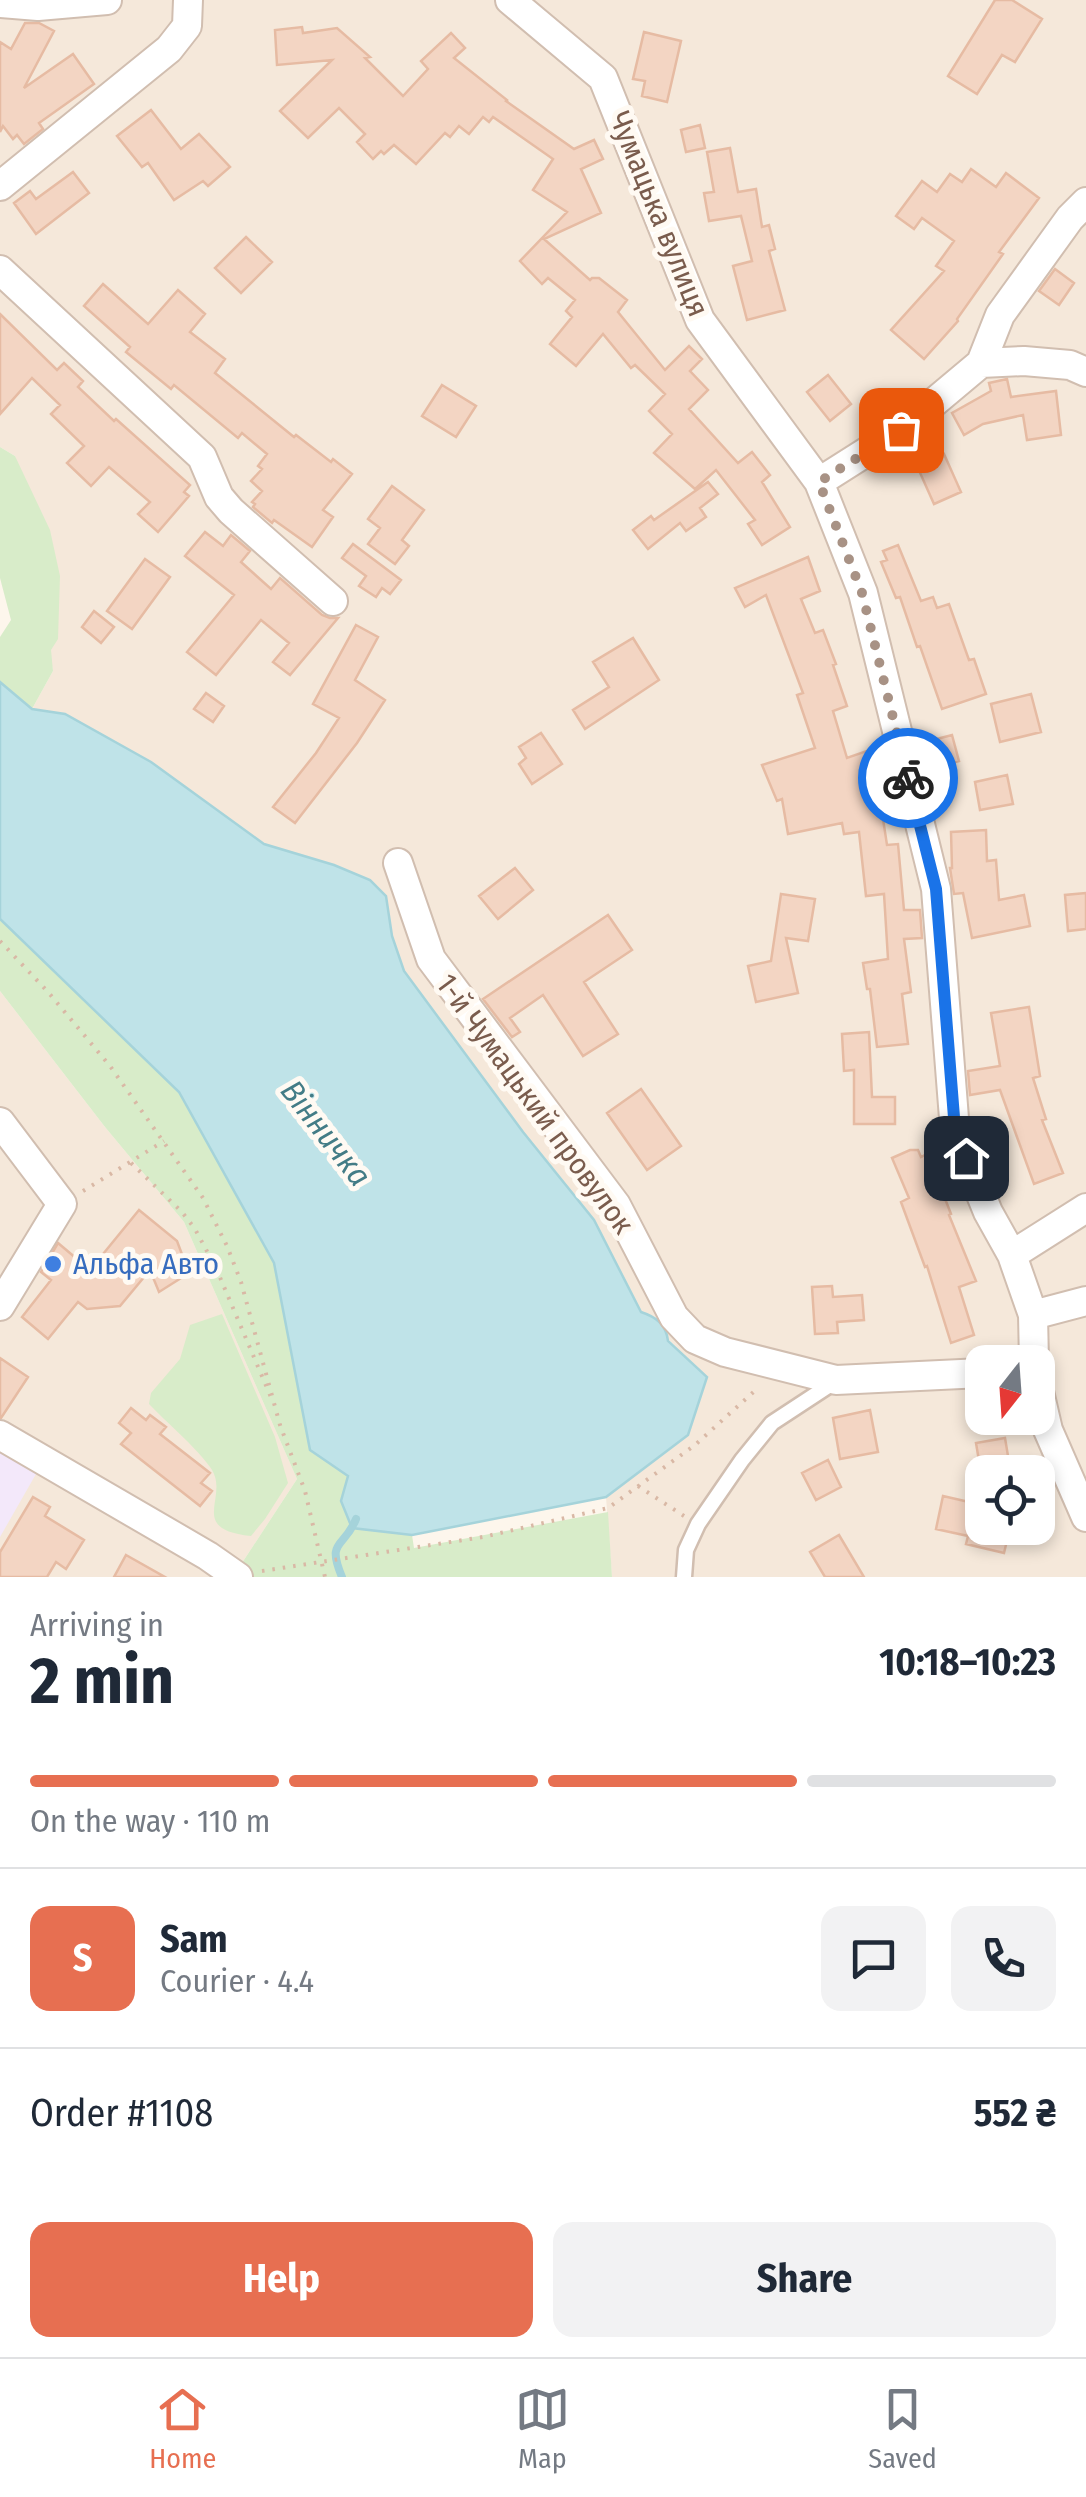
<!DOCTYPE html>
<html lang="en">
<head>
<meta charset="utf-8">
<style>
	body { margin:0; font-family:"Fira Sans Condensed",sans-serif; background:#f2f2f3; color:#1f2937; height:100vh; display:flex; flex-direction:column; font-size:38px; white-space:nowrap }
	* { box-sizing:border-box; margin:0 }
	p { font-size:32px; color:#747a83 }
	.icon { flex:none; width:55px; height:55px; fill:none; stroke:currentColor; stroke-width:2; stroke-linecap:round; stroke-linejoin:round }
	.map { position:relative; height:1577px; overflow:hidden }
	.panel { display:flex; flex-direction:column; background:#fff; flex:1 }
	.panel>* { flex:none }
	.needle { width:65px; rotate:197deg }
	.controls { position:absolute; left:965px; top:1345px; display:grid; gap:20px }
	.controls a { display:grid; place-items:center; width:90px; height:90px; border-radius:20px; background:#fff; box-shadow:0 5px 15px #0003; font-size:50px }
	.pin { position:absolute; display:grid; place-items:center; width:85px; height:85px; color:#fff; margin:-42px; border-radius:20px; box-shadow:0 5px 15px #0006 }
	.courier { position:absolute; display:grid; place-items:center; width:100px; height:100px; margin:-50px; border:8px solid #1a73e8; border-radius:50%; background:#fff; color:#222; box-shadow:0 2px 12px #0007 }
	.overview em { font-style:normal; font-weight:700 }
	.overview div { display:flex; flex-direction:column-reverse }
	.overview { display:flex; align-items:center; justify-content:space-between; height:170px; padding:0 30px }
	h1 { font-size:65px; font-weight:700; line-height:75px }
	.bar { display:grid; grid-template-columns:repeat(4,1fr); gap:15px 10px; align-content:center; height:120px; padding:0 30px }
	.bar i { height:12px; border-radius:8px; background:#e0e1e3 }
	.bar .on { background:#e76f51 }
	.bar p { grid-column:span 4 }
	.line { display:flex; align-items:center; gap:25px; padding:0 30px; border-top:2px solid #e0e1e3 }
	.line div { flex:1 }
	.round { display:grid; place-items:center; flex:none; width:105px; height:105px; border-radius:20px; background:#f2f2f3 }
	.primary-button { display:flex; gap:20px; margin-top:auto; padding:20px 30px }
	.primary-button a { flex:1; height:115px; border-radius:20px; background:#e76f51; color:#fff; font-size:40px; font-weight:700; line-height:115px; text-align:center }
	.primary-button a+a { background:#f2f2f3; color:#1f2937 }
	.menu { display:flex; justify-content:space-around; align-items:center; height:140px; border-top:2px solid #e0e1e3; background:#fff; font-size:28px; color:#747a83 }
	.menu a { display:grid; justify-items:center; gap:5px }
	.menu .on { color:#e76f51 }
	.map>svg:first-child { display:block }
</style>
</head>
<body>
<div class="map">
<svg width="1086" height="1577" viewBox="0 0 1086 1577">
	<rect width="100%" height="100%" fill="#fdf6ec"/>
	<path fill="#f5e8da" fill-rule="evenodd" d="M0 0H1086V1577H612L606 1497 688 1435 707 1377 641 1312 594 1220 523 1132 404 971 392 936 386 895 370 880 334 865 264 844 151 762 65 714 32 709 53 671 15 456 0 447ZM982 1362H1038V1418H982ZM982 1472H1038V1528H982Z
		M0 991 105 1127 184 1222 297 1479 240 1566 238 1577H0Z"/>
	<path fill="#f3e8fa" d="M0 1435 44 1460 0 1537Z"/>
	<path fill="#d8ecc9" d="M0 447 15 456 50 530 60 576 58 639 51 650 53 671 32 709 0 682V637L11 620 0 578Z
		M0 919 179 1092 274 1263 310 1450 348 1476 352 1527 412 1535 414 1548 608 1512 612 1577H242L240 1566 297 1479 184 1222 105 1127 0 991Z
		M222 1314 275 1437 288 1483 265 1519 251 1536C185 1529 232 1496 210 1467 195 1446 167 1423 149 1404L151 1393 180 1359 190 1325Z"/>
	<path fill="#bfe3e8" stroke="#a5d3da" stroke-width="2.5" d="M0 682 32 709 65 714 151 762 264 844 334 865 370 880 386 896 392 936 404 971 523 1132 594 1220 641 1312C656 1317 666 1324 668 1341L707 1377 688 1435 606 1497 412 1535 352 1528 341 1501 348 1476 310 1450 274 1263 179 1092 0 919Z"/>
	<g fill="none" stroke-linecap="round" stroke-linejoin="round">
		<path stroke="#a5d3da" stroke-width="8" d="M342 1577C326 1539 344 1549 356 1519"/>
	</g>
	<path fill="#f3d5c3" stroke="#e6bba3" stroke-width="2.5" d="M995 0H1012L1042 19 1015 62 1002 55 977 94 948 76Z
		M25 23H39L54 31 24 88 73 54 94 84 39 123 43 129 24 144 17 135 13 139 3 126 0 132V42L11 49Z
		M302 27 303 33 337 28 370 57 365 58 403 96 428 69 421 61 451 33 465 48 454 58 507 100 506 101 574 149 594 140 603 159 581 169 601 213 544 239 590 280 592 278H599L627 300 618 312 665 370 689 346 702 359 690 371 708 390 689 409 738 463 752 452 770 475 762 482 790 527 762 545 748 524 755 520 716 470 695 489 654 453 672 434 649 411 665 394 635 365 631 368 603 334 576 366 550 344 572 317 566 311 575 300 548 278 542 284 520 261 567 212 533 190 553 159 493 117 489 122 483 117 469 134 459 126 450 137 445 133 416 164 394 145 384 154 381 151 373 159 357 142 365 134 339 108 308 138 280 111 332 60 277 65 275 30Z
		M644 32 681 41 667 102 642 96 645 81 633 79Z
		M151 110 181 149 199 134 230 167 208 186 203 181 174 200 148 163 142 167 117 136Z
		M700 125 705 148 686 152 681 130Z
		M730 148 738 192 756 189 762 227 769 225 775 249 769 251 785 310 747 320 733 266 752 261 741 216 709 221 704 193 714 192 707 152Z
		M971 169 996 187 1006 173 1039 198 999 252 1003 254 957 319 958 321 924 359 891 330 944 271 936 266 954 241 922 218 914 229 896 216 922 181 937 192 950 174 962 182Z
		M73 172 89 193 36 234 14 203 30 191 36 199Z
		M246 237 272 262 241 293 215 268Z
		M1055 269 1074 283 1059 305 1039 291Z
		M103 284 148 324 178 290 205 314 190 332 225 359 215 373 294 437 296 435 331 462 333 459 352 474 323 510 333 517 312 547 274 520 272 523 253 507 255 504 252 502 262 491 251 481 262 469 258 466 267 454 242 433 238 438 174 385 171 389 126 352 130 347 84 306Z
		M0 314 57 370 64 363 83 381 78 387 114 421 116 419 190 485 184 492 189 496 158 532 138 514 150 502 109 467 91 486 67 463 84 446 51 414 60 405 32 378 0 414Z
		M828 375 851 404 830 421 807 392Z
		M1007 379 1011 397 1056 391 1061 435 1027 440 1023 415 983 424 964 435 952 413 991 391 989 383Z
		M442 385 476 406 456 437 422 416Z
		M944 454 961 492 934 504 917 466Z
		M708 482 718 494 700 508 706 517 686 531 680 523 648 549 633 530 651 516 654 520Z
		M392 486 424 510 402 540 409 546 395 564 368 544 380 528 368 519Z
		M205 532 223 546 231 535 250 551 241 562 271 589 280 578 322 615 330 618H338L290 675 273 662 289 643 261 620 216 675 187 652 234 595 185 556Z
		M353 544 401 580 390 594 382 588 376 597 359 586 366 576 342 558Z
		M898 545 921 601 933 597 937 608 949 604 969 660 974 659 986 694 942 709 920 646 917 647 900 597 896 598 881 562 887 560 883 551Z
		M808 557 820 591 801 599 815 633 823 630 836 664 833 665 847 706 833 711 847 758 878 747 884 764 875 767 887 845 898 844 904 910H920L922 938 904 939 911 992 902 994 908 1044 877 1047 870 989H867L863 963 888 959 884 894 866 896 859 832 844 834 842 823 788 834 782 799 777 801 762 765 815 748 797 695 803 693 766 595 745 607 735 588Z
		M145 559 170 577 132 629 107 611Z
		M94 611 114 627 101 643 82 627Z
		M356 625 378 637 355 680 385 700 357 743 295 823 273 807 316 753 339 718 313 704Z
		M633 638 659 680 585 729 573 710 609 687 593 662Z
		M206 693 224 706 213 722 194 709Z
		M1031 694 1041 732 1000 742 991 704Z
		M541 733 562 764 532 784 519 764 526 758 519 747Z
		M952 735 959 761 936 767 929 741Z
		M1007 775 1013 804 980 810 975 782Z
		M986 830 987 861 996 860 999 900 1024 895 1030 926 972 938 963 893 954 894 950 868H952L951 832Z
		M515 868 533 890 498 919 479 896Z
		M1086 893V929L1068 931 1065 895Z
		M781 894 815 899 808 941 786 938 798 993 756 1002 748 966 771 961Z
		M608 915 632 950 584 982 618 1034 583 1056 543 995 510 1018 520 1032 512 1037 483 999Z
		M1029 1007 1040 1076 1033 1078 1046 1119 1042 1120 1063 1173 1034 1184 1000 1090 970 1095 968 1071 1000 1066 991 1013Z
		M869 1032 872 1097H895V1124H854V1070L844 1071 842 1034Z
		M641 1089 681 1146 647 1170 607 1113Z
		M910 1150H918L921 1157 931 1152 941 1174 936 1176 951 1214 949 1215 976 1281 959 1287 974 1335 951 1343 927 1266 925 1267 901 1202 909 1198 892 1158Z
		M139 1210 177 1241 189 1273 159 1292 150 1270 120 1306 87 1309 78 1302 48 1339 22 1317 51 1280 41 1272 58 1243 90 1270Z
		M832 1286 833 1297 862 1295 864 1320 837 1322 838 1333 815 1334 812 1287Z
		M0 1358 28 1377 1 1418H0Z
		M131 1408 146 1420 150 1415 166 1427 160 1434 210 1473 201 1483 212 1491 200 1506 121 1444 131 1433 119 1423Z
		M870 1410 878 1452 840 1459 833 1418Z
		M1005 1438 1009 1462 980 1467 976 1443Z
		M828 1460 841 1487 816 1500 802 1473Z
		M943 1496 982 1505V1528H1010L1004 1553 966 1544 968 1536 936 1529Z
		M33 1497 50 1507 45 1516 84 1540 66 1569 56 1562 47 1577H0V1552Z
		M839 1535 864 1577H825L810 1552Z
		M126 1555 165 1577H114Z"/>
	<g fill="none" stroke-linecap="round" stroke-linejoin="round">
		<g stroke="#d1beb0" stroke-width="19">
			<path id="service" d="M684 1577 686 1550 698 1524 742 1460 772 1423 836 1381"/>
		</g>
		<g stroke="#d1beb0" stroke-width="32">
			<path id="minor" d="M510 0 603 78 700 320 819 482 863 593 936 889 955 1131 988 1212 1012 1255 1033 1315 1034 1362
				M0 3 38 6 107 0
				M0 186 169 49 187 26 188 0
				M0 270 202 457 219 497 231 511 333 601
				M981 363 1000 315 1070 218 1086 202
				M819 482 901 430 981 363 1024 361 1070 365 1086 372
				M398 863 431 959 616 1205 674 1317 695 1339 725 1352 836 1380 982 1373
				M0 1122 62 1204 0 1306
				M1012 1255 1086 1208
				M1033 1315 1086 1301
				M1038 1387 1048 1430 1086 1517
				M0 1435 208 1556 238 1577"/>
		</g>
		<path stroke="#d9b8a5" stroke-width="4" stroke-dasharray="2.5 8" stroke-linecap="butt" d="M0 941 48 992 110 1066 203 1198 227 1246 241 1282 280 1425 305 1491 325 1577
			M131 1163 182 1212 195 1229 216 1268 273 1402
			M83 1191 164 1141
			M638 1486 684 1516
			M262 1571 483 1537 608 1508 695 1445 759 1387"/>
		<use href="#service" stroke="#fff" stroke-width="14"/>
		<use href="#minor" stroke="#fff" stroke-width="28"/>
	</g>
	<g fill="none" stroke-linecap="round" stroke-linejoin="round">
		<path stroke="#a89285" stroke-width="10" stroke-dasharray="0 18" d="M901 430 819 482 862 593 908 778"/>
		<path stroke="#1a73e8" stroke-width="12" d="M908 778 936 889 955 1130 966 1158"/>
	</g>
	<circle fill="#3f7fe0" stroke="#fffaf3" stroke-width="4" cx="53" cy="1264" r="10"/>
	<g text-anchor="middle" dominant-baseline="central" stroke-width="10" stroke-linejoin="round" paint-order="stroke">
		<g font-size="30" fill="#7a5c4d" stroke="#fffaf3">
			<text transform="translate(659 214) rotate(68)">Чумацька вулиця</text>
			<text transform="translate(535 1104) rotate(54)">1-й Чумацький провулок</text>
		</g>
		<g font-size="30" fill="#366cbe" stroke="#fffaf3" text-anchor="start">
			<text x="73" y="1264">Альфа Авто</text>
		</g>
		<g font-size="32" font-style="italic" fill="#437c86" stroke="#fffaf3">
			<text transform="translate(326 1133) rotate(52)">Вінничка</text>
		</g>
	</g>
</svg>
<div class="controls">
<a><svg class="needle" viewBox="-14 -14 28 28"><path d="M0-13l5 13h-10z" fill="#e53935"/><path d="M0 13l5-13h-10z" fill="#747a83"/></svg></a>
<a><svg class="icon" aria-label="locate" viewBox="0 0 24 24"><circle cx="12" cy="12" r="6"/><path d="M12 2v4M12 18v4M2 12h4M18 12h4"/></svg></a>
</div>
<div class="pin" style="left:901px;top:430px;background:#ea580c"><svg class="icon" aria-label="bag" viewBox="0 0 24 24"><path d="M5 8h14l-1 12H6zM9 8a3 3 0 0 1 6 0"/></svg></div>
<div class="pin" style="left:966px;top:1158px;background:#1f2937"><svg class="icon" aria-label="home" viewBox="0 0 24 24"><path d="M3 11l9-7 9 7M6 9v11h12V9"/></svg></div>
<div class="courier" style="left:908px;top:778px"><svg class="icon" aria-label="bike" viewBox="0 0 24 24"><circle cx="6" cy="16" r="4"/><circle cx="18" cy="16" r="4"/><path d="M6 16l4-8h5l3 8M10 8l3 8H6M13 5h3"/></svg></div>
</div>
<section class="panel">
<div class="overview"><div><h1>2 min</h1><p>Arriving in</p></div><em>10:18–10:23</em></div>
<div class="bar"><i class="on"></i><i class="on"></i><i class="on"></i><i></i><p>On the way · 110 m</p></div>
<div class="line" style="height:180px"><b class="round" style="background:#e76f51;color:#fff">S</b><div><b>Sam</b><p>Courier · 4.4</p></div><a class="round"><svg class="icon" aria-label="chat" viewBox="0 0 24 24"><path d="M4 5h16v11H9l-5 4z"/></svg></a><a class="round"><svg class="icon" aria-label="phone" viewBox="0 0 24 24"><path d="M5 4h4l2 5-3 2q2 4 5 5l2-3 5 2v4C11 20 4 13 5 4z"/></svg></a></div>
<div class="line" style="height:130px"><div>Order #1108</div><b>552 ₴</b></div>
<div class="primary-button"><a>Help</a><a>Share</a></div>
</section>
<nav class="menu">
<a class="on"><svg class="icon" aria-label="home" viewBox="0 0 24 24"><path d="M3 11l9-7 9 7M6 9v11h12V9"/></svg>Home</a>
<a><svg class="icon" aria-label="map" viewBox="0 0 24 24"><path d="M3 6l6-2 6 2 6-2v14l-6 2-6-2-6 2zM9 4v14M15 6v14"/></svg>Map</a>
<a><svg class="icon" aria-label="saved" viewBox="0 0 24 24"><path d="M7 4h10v16l-5-4-5 4z"/></svg>Saved</a>
</nav>
</body>
</html>
